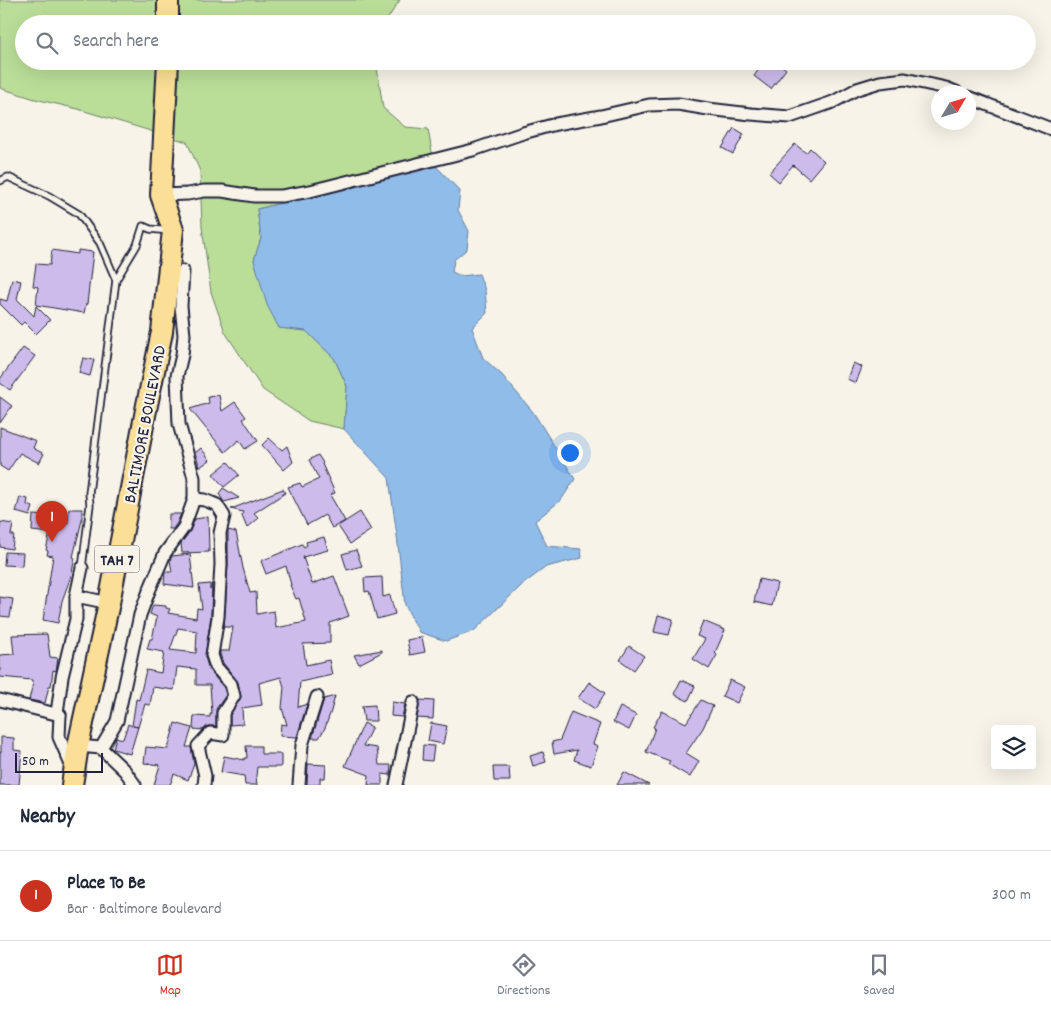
<!DOCTYPE html>
<html lang="en">
<head>
<meta charset="utf-8">
<style>
  body { margin:0; font-family:Dekko,sans-serif; background:#f6f6f7; color:#1f2937 }
  .controls { position:absolute; right:15px; bottom:15px; display:grid; overflow:hidden; border-radius:5px; box-shadow:0 5px 20px #0002 }
  .controls button { width:45px; height:45px; display:grid; place-items:center; padding:0; border:0; border-bottom:1px solid #e0e1e3; background:#fff; color:#1f2937; font:25px sans-serif }
  .compass { position:absolute; left:931px; top:85px; width:45px; height:45px; border-radius:50%; background:#fff; box-shadow:0 5px 20px #0002; rotate:52deg }
  .scale { position:absolute; left:15px; bottom:12px; width:88px; box-sizing:border-box; padding-left:5px; border:2px solid #22223b; border-top:0; font-size:14px; line-height:18px; white-space:nowrap; color:#22223b; -webkit-text-stroke:4px #f7f3e8; paint-order:stroke }
  .you { position:absolute; left:569px; top:452px; width:18px; height:18px; margin:-12px; border:4px solid #fff; border-radius:50%; background:#1a73e8; box-shadow:0 0 0 8px #1a73e833 }
  .badge { display:grid; place-items:center; width:32px; height:32px; border-radius:50%; background:#c8321e; color:#fff; font-size:16px; font-weight:700 }
  .pin { position:absolute; translate:-50% -41px; filter:drop-shadow(0 1px 2px #0008) }
  .pin::after { content:''; position:absolute; top:26px; width:18px; height:15px; background:inherit; clip-path:polygon(0 0,100% 0,50% 100%) }
  .list { margin:0; padding:0; list-style:none }
  h2 { display:flex; justify-content:space-between; align-items:center; height:65px; margin:0; padding:0 20px; font-size:21px }
  h2 small { font-size:16px; font-weight:400; color:#747a83 }
  .list li { display:grid; grid-template-columns:32px 1fr auto; gap:15px; align-items:center; box-sizing:border-box; height:90px; padding:0 20px; border-top:1px solid #e0e1e3 }
  .list b { display:block; font-size:19px; white-space:nowrap }
  .list p { margin:0; font-size:16px; white-space:nowrap; color:#747a83 }
  .list em { font-size:16px; font-style:normal; color:#747a83 }
  .icon { flex:none; width:28px; height:28px; fill:none; stroke:currentColor; stroke-width:2; stroke-linecap:round; stroke-linejoin:round }
  .map { position:relative; flex:none; width:1051px; height:785px; overflow:hidden }
  .search { position:absolute; background:#fff; box-shadow:0 5px 20px #0002; left:15px; right:15px; top:15px; height:55px; display:flex; align-items:center; gap:12px; box-sizing:border-box; padding:0 18px; border-radius:28px; color:#747a83; font-size:19px }
  .sheet { height:155px; background:#fff }
  nav { display:flex; justify-content:space-around; align-items:center; box-sizing:border-box; height:70px; border-top:1px solid #e0e1e3; background:#fff; font-size:14px; color:#747a83 }
  nav a { display:grid; justify-items:center; gap:2px }
  nav .on { color:#c8321e }
  .map>svg:first-child { display:block }
  .green { fill:#bade98; stroke:#6e806a }
  .water { fill:#90bce9; stroke:#647ea3 }
  .building { fill:#cdbbec; stroke:#22223b; fill-rule:evenodd }
  .lines { fill:none; stroke-linecap:round; stroke-linejoin:round }
  .service-casing { stroke:#22223b; stroke-width:9 }
  .minor-casing { stroke:#22223b; stroke-width:15 }
  .trunk-casing { stroke:#22223b; stroke-width:24 }
  .service { stroke:#f7f3e8; stroke-width:5.5 }
  .minor { stroke:#f7f3e8; stroke-width:11 }
  .trunk { stroke:#fbdf96; stroke-width:20 }
  .labels { text-anchor:middle; stroke-width:4.5; stroke-linejoin:round; paint-order:stroke }
  .shield { fill:#f7f3e8; stroke:#62616f; stroke-width:1 }
  .shield-label { font-size:16px; font-weight:bold; fill:#22223b }
  .street-label { font-size:18px; fill:#22223b; stroke:#f7f3e8 }
</style>
</head>
<body>
<div class="map">
<svg width="1051" height="785" viewBox="0 0 1051 785">
  <rect width="100%" height="100%" fill="#f7f3e8"/>
  <filter id="ink" filterUnits="userSpaceOnUse"><feTurbulence type="fractalNoise" baseFrequency=".02" numOctaves="2"/><feDisplacementMap in="SourceGraphic" scale="10" xChannelSelector="R" yChannelSelector="G"/><feConvolveMatrix kernelMatrix="1 2 1 2 8 2 1 2 1" color-interpolation-filters="sRGB"/></filter>
  <g filter="url(#ink)">
    <!-- green -->
    <path class="green" d="M0,0H400L384,24H24V61H376L383,108L405,127L428,129L434,164L335,190L257,209L261,238L254,260L279,328L306,331L334,358L347,386L344,429L309,421L263,390L225,332L211,292L202,227L200,171L187,142L78,109L35,99L0,88Z"/>
    <!-- water -->
    <path class="water" d="M434,164L460,191L458,210L469,231L467,249L454,260L452,272L461,276L479,274L485,290L487,313L472,328L483,358L502,375L533,412L575,479L561,500L535,521L547,546L581,549L582,558L546,567L522,585L474,631L446,641L419,632L405,605L397,536L389,478L344,429L347,386L334,358L306,331L279,328L267,305L254,260L261,238L257,209L335,190Z"/>
    <!-- building -->
    <g class="building">
      <path d="M765,61H776L786,69L771,89L754,76Z"/>
      <path d="M734,128L744,134L733,154L722,148Z"/>
      <path d="M795,144L806,153L810,148L824,161L809,179L793,165L779,182L769,173Z"/>
      <path d="M52,250L78,254V250L93,252L87,304H86L84,313L36,305L38,287L33,286L36,264L50,265Z"/>
      <path d="M12,279L21,281L17,299L34,316L36,306L50,320L36,334L24,322L21,325L0,304V299L7,301Z"/>
      <path d="M23,348L35,356L10,390L0,383V379Z"/>
      <path d="M83,358L94,360L90,376L79,373Z"/>
      <path d="M853,363L862,367L856,383L847,379Z"/>
      <path d="M219,395L222,411L235,402L246,417L243,419L258,441L245,449L239,440L225,452L190,409L209,403L208,397Z"/>
      <path d="M0,397L12,406L0,423Z"/>
      <path d="M0,427L36,441L33,448L44,454L39,463L20,453L8,471L0,466Z"/>
      <path d="M269,438L282,450L287,446L293,462L284,470L262,445Z"/>
      <path d="M201,448L210,460L200,467L195,453Z"/>
      <path d="M318,455L323,463L322,464L335,493L330,495L345,521L332,528L325,515L307,525L288,487L300,483L302,487L319,479L309,460Z"/>
      <path d="M228,462L239,475L224,487L213,474Z"/>
      <path d="M223,488L239,498L224,502L219,494Z"/>
      <path d="M283,489L285,493L254,513L259,518L247,528L242,516L243,512L231,509Z"/>
      <path d="M20,497L28,499L27,505L33,507L30,516L16,512Z"/>
      <path d="M69,509H82V520L73,557L75,558L71,576L62,601L58,623L43,620L53,556L47,555L48,551L46,550L50,533L32,531L33,515L49,516V520L68,523Z"/>
      <path d="M360,512L371,530L350,544L338,526Z"/>
      <path d="M169,514H181L177,523L173,529H169Z"/>
      <path d="M208,517L209,552L182,553L181,543L190,531L195,519Z"/>
      <path d="M0,522L13,524L11,535H14L12,549L0,547Z"/>
      <path d="M228,530L236,532L243,568L250,593L256,592L257,614L274,611L276,628L306,622L299,598L296,599L290,585H291L286,566L266,574L261,561L302,544L304,547L307,545L306,542L324,537L328,550L303,557L312,584L334,576L349,616L330,623V643L303,644L306,665L329,660L332,675L300,682L298,707L307,704L297,737L280,736L281,724L287,725L282,708L284,687L281,677L259,683L262,705L242,708L243,724L230,725V715L241,697L238,682L223,663L220,654V651H229L233,627H224L228,564Z"/>
      <path d="M356,550L362,566L347,570L342,554Z"/>
      <path d="M5,552L23,553L22,566L4,565Z"/>
      <path d="M190,554L194,588L164,584L165,572H172L170,560L172,556Z"/>
      <path d="M382,577L383,597L390,595L395,614L377,619L369,591L365,592L364,578Z"/>
      <path d="M759,579L777,583L772,606L754,602Z"/>
      <path d="M212,583L211,616L205,657L209,670L224,688L226,695L216,709V726H208L203,730L193,729L194,716L210,717V714H212L210,685H196V669L177,667L174,690L153,687L150,705L145,704L138,727L133,726L138,727L130,754L113,749L116,737L123,739L128,724L132,726L136,699L139,700L146,670L161,673L164,652L147,649L150,639H152L157,617L150,614L153,605L166,606V608L170,609L168,613L196,618L197,608L202,609L199,585L210,584V590ZM178,628L197,631L196,653L170,650Z"/>
      <path d="M0,597L13,599L10,617L0,616Z"/>
      <path d="M658,615L673,619L669,635L654,632Z"/>
      <path d="M703,621L725,630L715,653L717,655L709,669L693,659L705,639L697,636Z"/>
      <path d="M47,634L50,657L58,658L56,671L53,670L51,686H49L45,703L29,700L33,683H32V680L0,677V655L14,654L12,635Z"/>
      <path d="M422,637L425,652L410,655L407,640Z"/>
      <path d="M629,646L644,656L634,670L620,660Z"/>
      <path d="M382,650V652L359,664L354,655Z"/>
      <path d="M681,680L695,686L688,701L674,694Z"/>
      <path d="M730,680L745,687L737,703L722,696Z"/>
      <path d="M589,682L605,693L595,709L578,698Z"/>
      <path d="M335,696L331,711L325,728L319,738H312L324,699Z"/>
      <path d="M420,700L434,701L433,719L417,718Z"/>
      <path d="M701,700L713,706L703,728L686,753L699,761L690,777L668,764L670,761L646,752L655,728L653,727L662,711L686,723Z"/>
      <path d="M392,702L405,704L402,717L391,716Z"/>
      <path d="M375,705L376,721H364L362,706Z"/>
      <path d="M620,707L636,715L629,730L613,722Z"/>
      <path d="M571,712L600,724L593,744L598,746L591,766L574,760L577,750L554,754L552,742L560,740Z"/>
      <path d="M175,723L192,728L186,747H191L194,764L188,780L174,774L170,785H154L160,765L144,763L146,747L168,749Z"/>
      <path d="M364,723L372,727L363,746L377,748L379,765H391L390,775L382,774V785H368L369,775L345,766Z"/>
      <path d="M431,723L447,726L443,744L428,741Z"/>
      <path d="M1,737L14,738V750L22,751L19,785H0V752H1Z"/>
      <path d="M423,745L434,746L432,761L422,760Z"/>
      <path d="M246,746H261V754H281V767H257L256,776L257,785H245L244,776L221,772L224,756L244,760V758H247Z"/>
      <path d="M543,752L546,762L533,766L530,756Z"/>
      <path d="M308,764L326,765L325,778H320V785H307Z"/>
      <path d="M493,767H509L510,781H494Z"/>
      <path d="M624,772L649,785H617Z"/>
    </g>
    <g class="lines">
      <!-- service casing -->
      <g class="service-casing">
        <g id="service">
          <path d="M0,181L8,177L49,196L79,214L100,243L116,280"/>
          <path d="M82,568L90,505L89,493L116,280L137,245L143,226L150,229L170,231"/>
        </g>
      </g>
      <!-- minor casing -->
      <g class="minor-casing">
        <g id="minor">
          <path d="M968,97L1051,129"/>
          <path d="M161,195L188,194L204,191H222L254,196H282L310,191L473,150L523,133L556,124L601,116L649,105L678,104L708,109L751,114L790,117L833,102L857,89L880,82L905,79L946,88L956,92"/>
          <path d="M194,499L205,500L217,505L224,516L220,533L221,564L218,617L212,655L216,667L231,684L234,696L223,713V735L210,733L198,746L205,776L204,785"/>
          <path d="M76,596L82,568"/>
          <path d="M0,700L60,715"/>
          <path d="M78,746L101,748L125,771L135,785"/>
          <path d="M101,748L117,721L140,615L149,591L165,553L184,527L194,499V478L179,424L177,376L182,355L184,335L181,306L183,271"/>
          <path d="M72,767L59,737L60,715L57,713L62,677L76,619V596L109,603"/>
          <path d="M299,785L302,745L317,697"/>
          <path d="M396,785L413,702"/>
        </g>
      </g>
      <!-- trunk casing -->
      <g class="trunk-casing">
        <g id="trunk">
          <path d="M168,0V24"/>
          <path d="M72,785L78,746L109,603L147,405L162,332L173,230L161,195L168,61"/>
        </g>
      </g>
      <!-- service -->
      <use href="#service" class="service"/>
      <!-- minor -->
      <use href="#minor" class="minor"/>
      <!-- trunk -->
      <use href="#trunk" class="trunk"/>
    </g>
  </g>
  <g class="labels">
    <!-- shield labels -->
    <rect class="shield" x="94.5" y="545.5" width="45" height="27" rx="4"/>
    <g class="shield-label">
      <text x="117" y="565">TAH 7</text>
    </g>
    <!-- street labels -->
    <g class="street-label">
      <text transform="translate(144 424) rotate(-79)" y="6">BALTIMORE BOULEVARD</text>
    </g>
  </g>
</svg>
<div class="controls">
<button><svg class="icon" aria-label="layers" viewBox="0 0 24 24"><path d="M12 4l9 5-9 5-9-5zM3 14l9 5 9-5"/></svg></button>
</div>
<svg class="compass" viewBox="-18 -18 36 36"><path d="M0-13l5 13h-10z" fill="#e53935"/><path d="M0 13l5-13h-10z" fill="#747a83"/></svg>
<div class="scale">50 m</div>
<div class="you"></div>
<div class="pin badge" style="left:52px;top:542px">1</div>
<div class="search"><svg class="icon" aria-label="search" viewBox="0 0 24 24"><circle cx="10" cy="10" r="6"/><path d="M15 15l6 6"/></svg>Search here</div>
</div>
<section class="sheet">
<h2>Nearby<small></small></h2>
<ul class="list">
<li><span class="badge">1</span><div><b>Place To Be</b><p>Bar · Baltimore Boulevard</p></div><em>300 m</em></li>
</ul>
</section>
<nav>
<a class="on"><svg class="icon" aria-label="map" viewBox="0 0 24 24"><path d="M3 6l6-2 6 2 6-2v14l-6 2-6-2-6 2zM9 4v14M15 6v14"/></svg>Map</a>
<a><svg class="icon" aria-label="directions" viewBox="0 0 24 24"><path d="M12 3l9 9-9 9-9-9zM9 14v-3h6M13 9l2 2-2 2"/></svg>Directions</a>
<a><svg class="icon" aria-label="saved" viewBox="0 0 24 24"><path d="M7 4h10v16l-5-4-5 4z"/></svg>Saved</a>
</nav>
</body>
</html>
